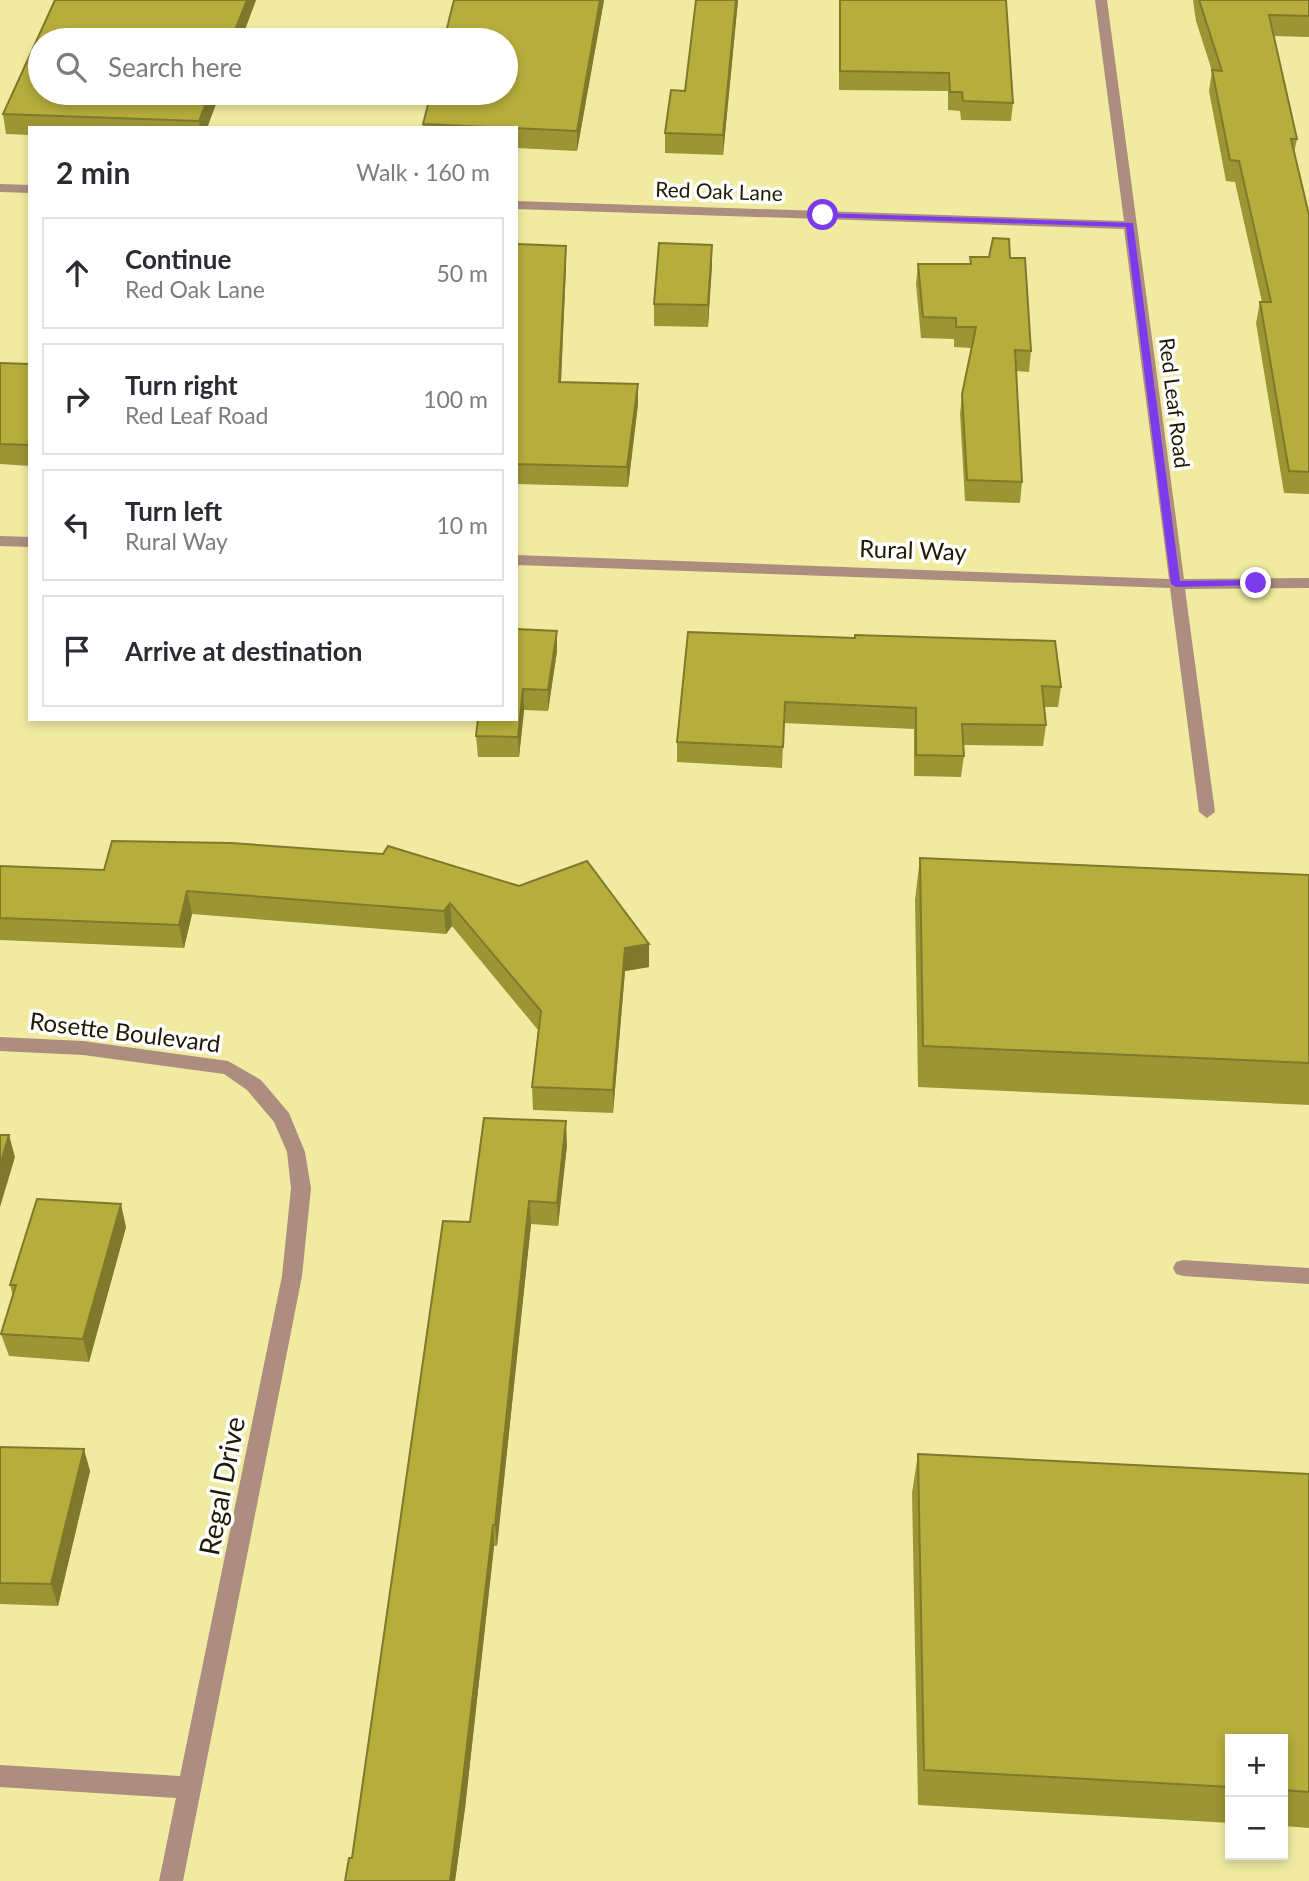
<!DOCTYPE html>
<html lang="en">
<head>
<meta charset="utf-8">
<style>
  body { margin:0; font-family:Lato,sans-serif; background:#f2f2f3; color:#2b2b33 }
  .controls { position:absolute; right:21px; bottom:21px; display:grid; overflow:hidden; border-radius:0px; box-shadow:0 4px 10px #0003 }
  .controls button { width:63px; height:63px; display:grid; place-items:center; padding:0; border:0; border-bottom:2px solid #e1e1e2; background:#fff; color:#2b2b33; font:35px sans-serif }
  .stop { position:absolute; width:21px; height:21px; margin:-16px; border:5px solid #7c3aed; border-radius:50%; background:#fff }
  .stop.end { background:#7c3aed; border-color:#fff; box-shadow:0 2px 7px #0008 }
  .list { margin:0; padding:0; list-style:none }
  h2 { display:flex; justify-content:space-between; align-items:center; height:91px; margin:0; padding:0 28px; font-size:30px }
  h2 small { font-size:23px; font-weight:400; color:#7c7c81 }
  .list li { display:grid; grid-template-columns:46px 1fr auto; gap:21px; align-items:center; box-sizing:border-box; height:112px; margin:0 14px 14px; padding:0 14px; border:2px solid #e1e1e2; border-radius:0px }
  .list b { display:block; font-size:26px; white-space:nowrap }
  .list p { margin:0; font-size:23px; white-space:nowrap; color:#7c7c81 }
  .list em { font-size:23px; font-style:normal; color:#7c7c81 }
  .icon { flex:none; width:38px; height:38px; fill:none; stroke:currentColor; stroke-width:2; stroke-linecap:round; stroke-linejoin:round }
  .map { position:relative; flex:none; width:1309px; height:1881px; overflow:hidden }
  .search { position:absolute; background:#fff; box-shadow:0 4px 10px #0003; left:28px; top:28px; width:490px; height:77px; display:flex; align-items:center; gap:18px; box-sizing:border-box; padding:0 24px; border-radius:38px; color:#7c7c81; font-size:26px }
  .panel { position:absolute; background:#fff; box-shadow:0 4px 10px #0003; left:28px; top:126px; width:490px; height:595px; border-radius:0px }
  .map>svg:first-child { display:block }
  .lines { fill:none; stroke-linecap:round; stroke-linejoin:round }
  .lane { fill:#ac8d7f; fill-rule:evenodd }
  .street { fill:#ac8d7f; fill-rule:evenodd }
  .wall { fill:#9d9534 }
  .shaded-wall { fill:#7f792b }
  .building { fill:#b6ad3d; stroke:#7f792b; stroke-width:2 }
  .route { fill:#7c3aed }
  .labels { text-anchor:middle; stroke-width:7; stroke-linejoin:round; paint-order:stroke }
  .far-street-label { font-size:21px; fill:#1d1a00; stroke:#fff }
  .street-label { font-size:24px; fill:#1d1a00; stroke:#fff }
  .near-street-label { font-size:28px; fill:#1d1a00; stroke:#fff }
</style>
</head>
<body>
<div class="map">
<svg width="1309" height="1881" viewBox="0 0 1309 1881">
  <rect width="100%" height="100%" fill="#f1eba1"/>
  <g class="lines">
    <!-- lane -->
    <path class="lane" d="M1183,1260L1309,1268V1284L1183,1276L1176,1274L1173,1268L1176,1262Z"/>
    <!-- street -->
    <g class="street">
      <path d="M1095,0H1107L1184,579L1309,578V588L1185,589L1215,812L1207,818L1199,812L1170,588L516,565V555L1169,579L1124,229L516,209V201L1124,221Z"/>
      <path d="M0,184L30,185V193L0,192Z"/>
      <path d="M0,536L30,537V547L0,546Z"/>
      <path d="M0,1037L83,1041L228,1061L261,1080L289,1113L305,1152L311,1188L302,1276L183,1881H159L176,1798L0,1787V1765L180,1776L282,1276L291,1188L287,1152L274,1122L247,1090L224,1074L83,1055L0,1051Z"/>
    </g>
  </g>
  <!-- wall -->
  <g class="wall">
    <path d="M55,0H256L241,40L40,93H220L207,128H30V135L6,134L3,114Z"/>
    <path d="M604,0L577,151L516,148V128H423V124Z"/>
    <path d="M738,0L723,155L665,153V133L685,91Z"/>
    <path d="M839,0H1006L1013,103L1011,121L961,120L960,111L948,110V91L839,90Z"/>
    <path d="M1193,0H1309V37L1273,36L1297,139L1294,153L1309,215V494L1284,493L1256,323L1260,302H1262L1235,182L1226,181L1209,91L1212,71L1196,21Z"/>
    <path d="M516,244L566,246V266L561,382L638,404L628,487L516,484Z"/>
    <path d="M712,245L708,327L654,326V304Z"/>
    <path d="M970,257L1010,258L1031,351L1029,372L1016,371L1022,482L1020,503L965,501L960,414L962,394L972,348L954,347V339L921,338L916,284L918,264H970Z"/>
    <path d="M0,363L30,364V466L0,464Z"/>
    <path d="M516,629L557,651L548,711L524,710L519,757H478L476,736Z"/>
    <path d="M688,632L1061,687L1058,707H1044L1046,725L1043,746L963,745L964,756L961,777L914,776V729L784,723L782,768L677,762V742Z"/>
    <path d="M383,854L649,967L625,971L613,1113L533,1110L532,1087L538,1030L452,926L446,934L192,914L184,948L0,940V866L104,870Z"/>
    <path d="M920,858L1309,875V1105L918,1087L915,900Z"/>
    <path d="M567,1145L558,1226L531,1224L497,1546H494L465,1808L455,1881H345L352,1858L470,1222Z"/>
    <path d="M126,1227L89,1362L9,1356L1,1334L13,1296L10,1285Z"/>
    <path d="M0,1447L90,1471L58,1606L0,1604Z"/>
    <path d="M918,1454L1309,1474V1828L1283,1826V1739H1230V1823L918,1805L912,1493Z"/>
  </g>
  <!-- shaded-wall -->
  <g class="shaded-wall">
    <path d="M247,0H256L241,40H231Z"/>
    <path d="M600,0H604L577,151V131Z"/>
    <path d="M736,0H738L723,155V135Z"/>
    <path d="M210,93H220L207,128H200L199,121Z"/>
    <path d="M712,245V267L708,327V305Z"/>
    <path d="M566,246V266L560,402L559,382Z"/>
    <path d="M638,384V404L628,487L627,467Z"/>
    <path d="M557,631V651L548,711V690Z"/>
    <path d="M523,689L524,710L519,757L518,737Z"/>
    <path d="M187,891L192,914L184,948L179,925Z"/>
    <path d="M450,903L452,926L446,934L444,911Z"/>
    <path d="M649,944V967L625,971L613,1113V1090L625,948Z"/>
    <path d="M566,1121L567,1145L558,1226L557,1203Z"/>
    <path d="M9,1135L15,1157L0,1207V1165Z"/>
    <path d="M529,1201L531,1224L497,1546L495,1525Z"/>
    <path d="M121,1204L126,1227L89,1362L83,1339Z"/>
    <path d="M84,1449L90,1471L58,1606L51,1584Z"/>
    <path d="M493,1525L494,1546L465,1808L455,1881H450Z"/>
  </g>
  <!-- building -->
  <g class="building">
    <path d="M55,0H247L231,40H40V93H210L199,121L3,114Z"/>
    <path d="M454,0H600L577,131L423,124L431,93H506V40H444Z"/>
    <path d="M696,0H736L723,135L665,133L671,90L685,91Z"/>
    <path d="M840,0H1006L1013,103L963,101L962,92H950L949,73L840,71Z"/>
    <path d="M1199,0H1309V16L1269,15L1297,139H1291L1309,215V472L1289,471L1260,302H1271L1239,161L1230,160L1212,70L1222,71Z"/>
    <path d="M993,238L1009,239L1010,258H1025L1031,351L1015,350L1022,482L967,480L962,394L976,327H956V318L923,317L918,264H971L970,257H989Z"/>
    <path d="M659,243L712,245L708,305L654,304Z"/>
    <path d="M516,244L566,246L559,382L638,384L627,467L516,464Z"/>
    <path d="M0,363L30,364V445L0,444Z"/>
    <path d="M516,629L557,631L548,690L523,689L518,737L476,736L478,719H516Z"/>
    <path d="M688,632L855,638V635L1055,641L1061,687L1042,686L1046,725L962,724L964,756L916,755V708L785,702L783,747L677,742Z"/>
    <path d="M112,841L231,843L383,854L388,846L519,886L587,861L649,944L625,948L613,1090L532,1087L541,1011L450,903L444,911L187,891L179,925L0,918V866L104,870Z"/>
    <path d="M920,858L1309,875V1063L923,1046Z"/>
    <path d="M484,1118L566,1121L557,1203L529,1201L495,1525H493L462,1787L450,1881H345L349,1858H352L443,1221L470,1222Z"/>
    <path d="M0,1135H9L0,1165Z"/>
    <path d="M37,1199L121,1204L83,1339L1,1334L16,1285H10Z"/>
    <path d="M0,1447L84,1449L51,1584L0,1583Z"/>
    <path d="M918,1454L1309,1474V1792L1283,1790V1739H1230V1787L924,1770Z"/>
  </g>
  <!-- route -->
  <path class="route" d="M820,213L1133,223L1180,581L1256,580L1259,581V585L1176,587L1171,584L1126,227L823,217Z"/>
  <g class="labels">
    <!-- far-street labels -->
    <g class="far-street-label">
      <text transform="translate(719 192) rotate(2)" y="7">Red Oak Lane</text>
      <text transform="translate(1174 403) rotate(83)" y="7">Red Leaf Road</text>
    </g>
    <!-- street labels -->
    <g class="street-label">
      <text transform="translate(913 551) rotate(2)" y="8">Rural Way</text>
      <text transform="translate(125 1033) rotate(7)" y="8">Rosette Boulevard</text>
    </g>
    <!-- near-street labels -->
    <g class="near-street-label">
      <text transform="translate(222 1486) rotate(-79)" y="10">Regal Drive</text>
    </g>
  </g>
</svg>
<div class="controls">
<button>+</button>
<button>−</button>
</div>
<div class="stop" style="left:823px;top:215px"></div>
<div class="stop end" style="left:1256px;top:583px"></div>
<div class="search"><svg class="icon" aria-label="search" viewBox="0 0 24 24"><circle cx="10" cy="10" r="6"/><path d="M15 15l6 6"/></svg>Search here</div>
<section class="panel">
<h2>2 min<small>Walk · 160 m</small></h2>
<ul class="list">
<li><svg class="icon" aria-label="ahead" viewBox="0 0 24 24"><path d="M12 20V5M6 11l6-6 6 6"/></svg><div><b>Continue</b><p>Red Oak Lane</p></div><em>50 m</em></li>
<li><svg class="icon" aria-label="right" viewBox="0 0 24 24"><path d="M7 20v-9h11M14 6l5 5-5 5"/></svg><div><b>Turn right</b><p>Red Leaf Road</p></div><em>100 m</em></li>
<li><svg class="icon" aria-label="left" viewBox="0 0 24 24"><path d="M17 20v-9H6M10 6l-5 5 5 5"/></svg><div><b>Turn left</b><p>Rural Way</p></div><em>10 m</em></li>
<li><svg class="icon" aria-label="arrive" viewBox="0 0 24 24"><path d="M6 21V4h12l-3 4 3 4H6"/></svg><div><b>Arrive at destination</b></div></li>
</ul>
</section>
</div>
</body>
</html>
